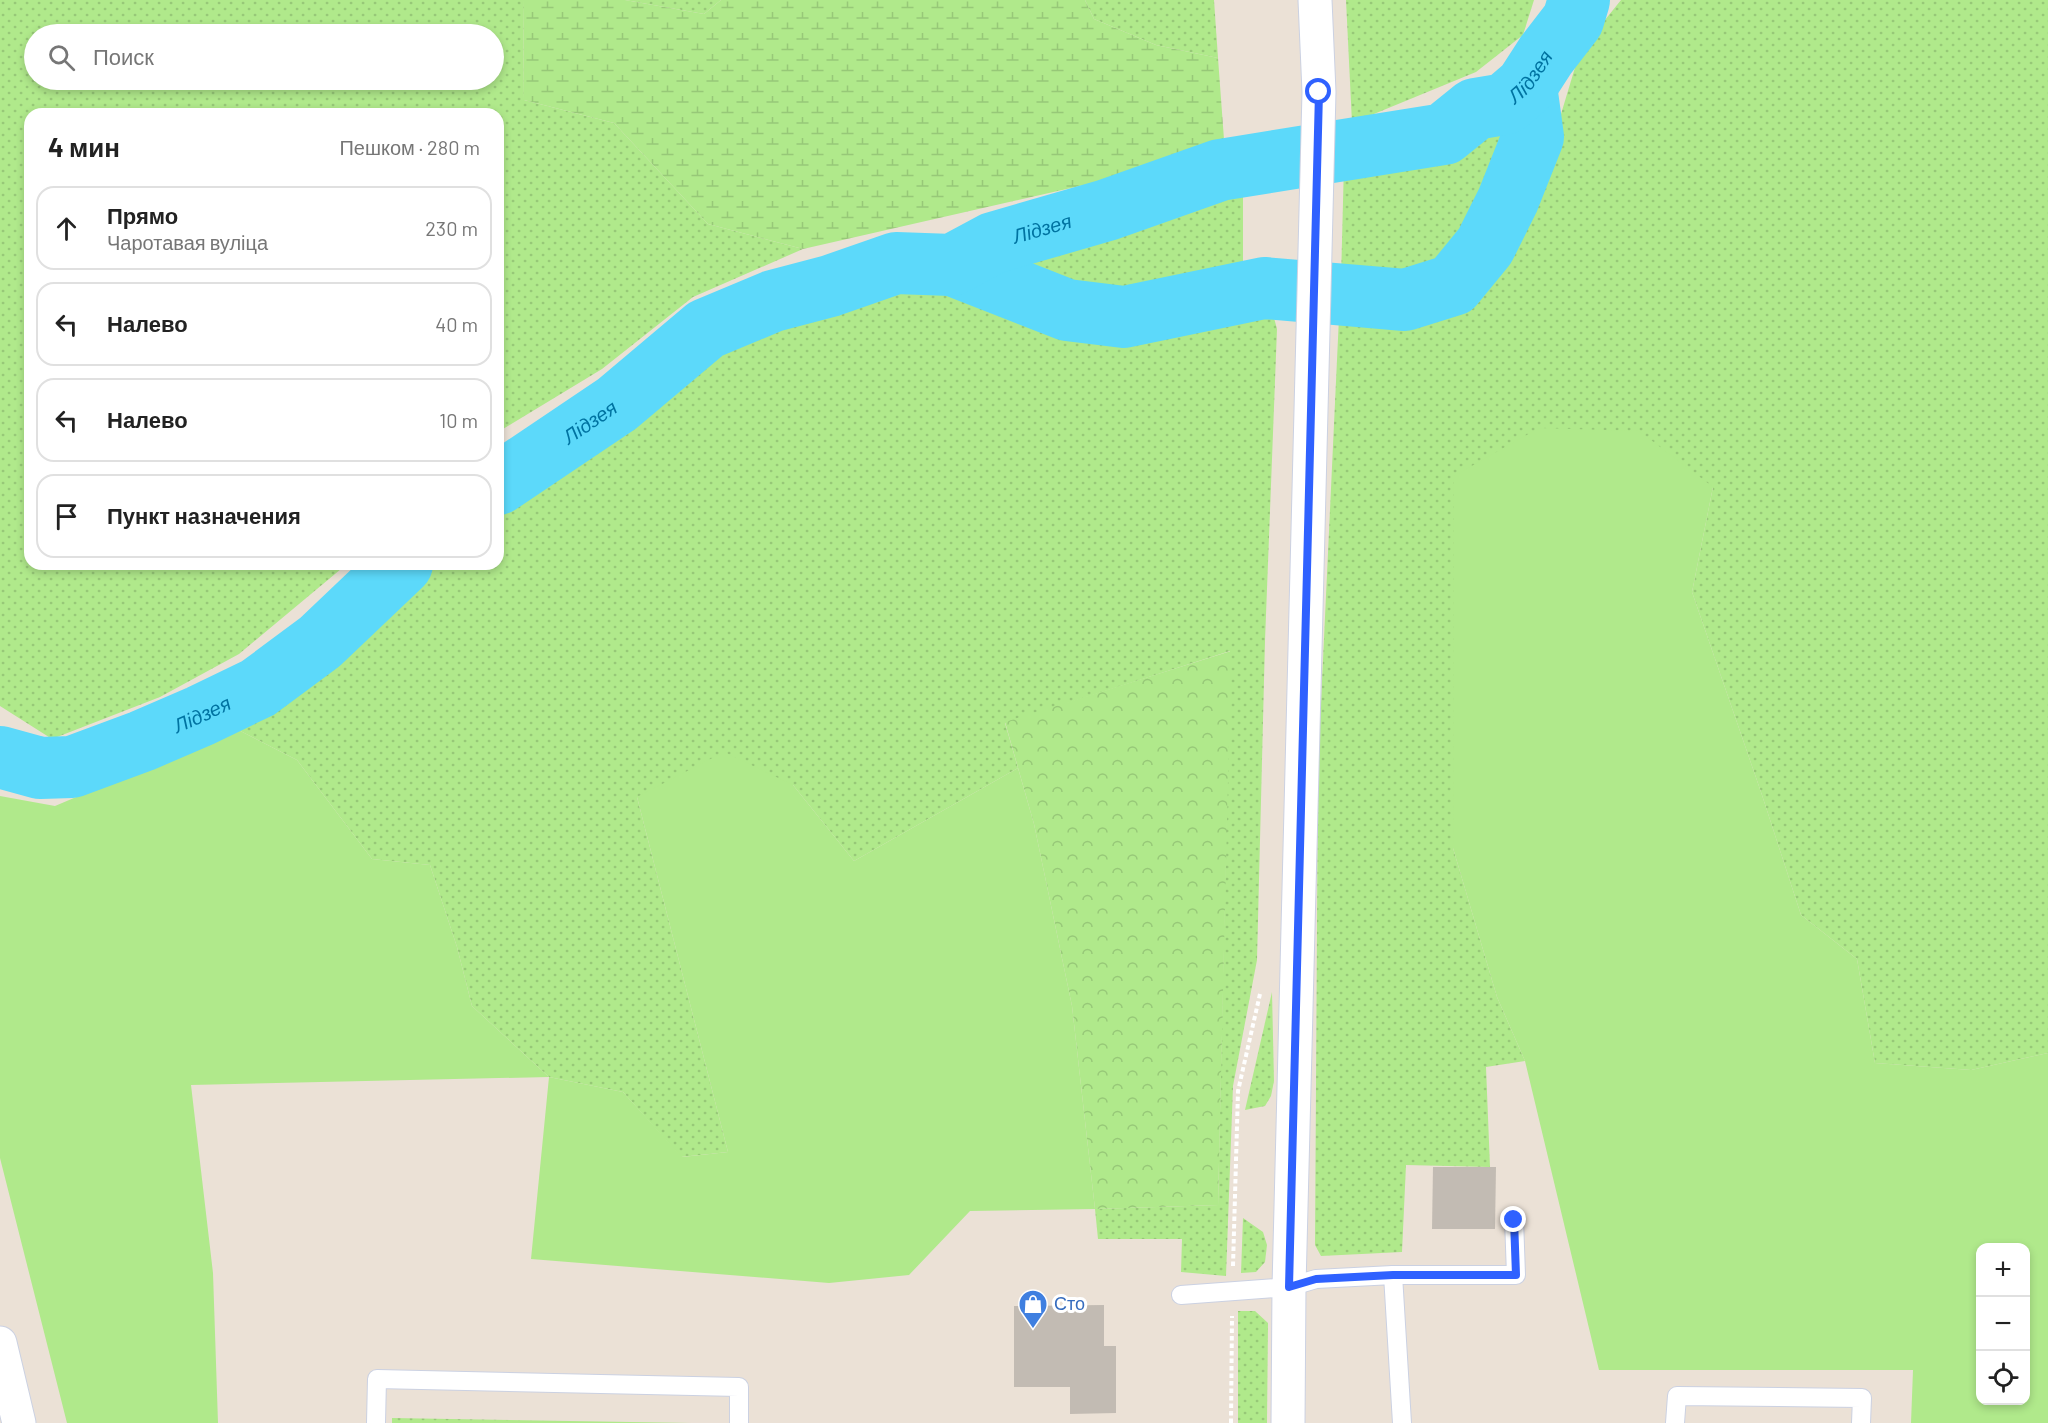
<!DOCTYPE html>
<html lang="ru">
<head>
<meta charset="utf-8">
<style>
  body { margin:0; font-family:Barlow,sans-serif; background:#f2f2f2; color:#222 }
  .controls { position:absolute; right:18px; bottom:18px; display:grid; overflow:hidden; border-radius:12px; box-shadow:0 3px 9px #0003 }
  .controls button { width:54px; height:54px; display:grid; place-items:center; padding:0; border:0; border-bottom:2px solid #e0e0e0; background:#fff; color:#222; font:30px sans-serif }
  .stop { position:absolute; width:18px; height:18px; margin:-14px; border:4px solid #2f61ff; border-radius:50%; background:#fff }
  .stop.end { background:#2f61ff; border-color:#fff; box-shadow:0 2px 6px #0008 }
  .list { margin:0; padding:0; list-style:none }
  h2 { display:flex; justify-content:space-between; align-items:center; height:78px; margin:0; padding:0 24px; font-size:26px }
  h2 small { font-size:20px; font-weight:400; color:#767676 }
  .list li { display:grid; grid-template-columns:39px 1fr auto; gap:18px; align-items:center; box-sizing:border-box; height:84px; margin:0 12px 12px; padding:0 12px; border:2px solid #e0e0e0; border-radius:18px }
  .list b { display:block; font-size:22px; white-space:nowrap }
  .list p { margin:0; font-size:20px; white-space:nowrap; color:#767676 }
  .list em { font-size:20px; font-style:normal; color:#767676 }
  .icon { flex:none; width:33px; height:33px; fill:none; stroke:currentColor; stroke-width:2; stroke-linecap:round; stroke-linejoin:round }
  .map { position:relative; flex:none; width:2048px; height:1423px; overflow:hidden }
  .search { position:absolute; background:#fff; box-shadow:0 3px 9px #0003; left:24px; top:24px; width:480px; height:66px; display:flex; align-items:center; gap:15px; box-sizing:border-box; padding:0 21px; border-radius:33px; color:#767676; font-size:22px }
  .panel { position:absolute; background:#fff; box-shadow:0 3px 9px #0003; left:24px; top:108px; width:480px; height:462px; border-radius:18px }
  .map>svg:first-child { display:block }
  .grass { fill:url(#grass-dots); fill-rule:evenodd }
  .wetland { fill:url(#wetland-marsh) }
  .park { fill:url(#park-crowns) }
  .garden { fill:#b0e98b; fill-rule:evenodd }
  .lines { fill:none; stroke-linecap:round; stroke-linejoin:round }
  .river { stroke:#5cd9fa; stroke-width:62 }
  .building { fill:#c2bbb3 }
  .lane-casing { stroke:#cbd1e2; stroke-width:20 }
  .street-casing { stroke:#cbd1e2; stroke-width:35 }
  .secondary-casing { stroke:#cbd1e2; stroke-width:35 }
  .path { stroke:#fff; stroke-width:4; stroke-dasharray:4.5 3; stroke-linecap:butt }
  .lane { stroke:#fff; stroke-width:18 }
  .street { stroke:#fff; stroke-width:33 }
  .secondary { stroke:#fff; stroke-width:33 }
  .route { stroke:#2f61ff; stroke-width:8 }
  .labels { text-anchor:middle; stroke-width:6; stroke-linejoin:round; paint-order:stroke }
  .shop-label { font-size:18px; fill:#366cbe; stroke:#fff; text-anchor:start }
  .water-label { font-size:20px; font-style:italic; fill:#0073a1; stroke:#fff }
</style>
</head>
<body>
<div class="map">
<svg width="2048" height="1423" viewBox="0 0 2048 1423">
  <defs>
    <pattern id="grass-dots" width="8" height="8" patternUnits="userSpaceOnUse" patternTransform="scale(1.5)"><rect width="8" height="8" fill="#b0e98b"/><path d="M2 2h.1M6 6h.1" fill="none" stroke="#97c878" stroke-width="1.8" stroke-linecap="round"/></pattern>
    <pattern id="wetland-marsh" width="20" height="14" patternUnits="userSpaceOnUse" patternTransform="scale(1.5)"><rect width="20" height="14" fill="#b0e98b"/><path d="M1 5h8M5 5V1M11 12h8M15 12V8" fill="none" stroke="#97c878"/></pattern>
    <pattern id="park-crowns" width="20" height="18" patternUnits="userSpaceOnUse" patternTransform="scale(1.5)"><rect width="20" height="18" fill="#b0e98b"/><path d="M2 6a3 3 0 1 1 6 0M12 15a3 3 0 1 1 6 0" fill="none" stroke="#97c878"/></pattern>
  </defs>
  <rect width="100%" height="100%" fill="#ebe1d6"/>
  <!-- grass -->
  <g class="grass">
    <path d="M0,0H523L524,100L614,123L708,224L803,249L693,297L602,369L498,432V114H30V564H347L239,654L160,697L52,739L0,706ZM34,34H494V80H34Z"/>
    <path d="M625,0H721L704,14Z"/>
    <path d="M1085,0H1214L1218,58L1156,45L1094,19Z"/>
    <path d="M1346,0H1534L1523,35L1476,72L1352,123Z"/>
    <path d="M1621,0H2048V1053L1971,1070L1875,1063L1857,959L1801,915L1762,795L1692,592L1713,487L1453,848L1497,997L1525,1061L1486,1067L1490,1167L1406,1165L1402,1252L1321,1256L1315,1245L1318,767L1339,317L1385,326L1436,311L1479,292L1523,208L1558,124L1580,51Z"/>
    <path d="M1521,101L1523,137L1475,242L1446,279L1403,288L1341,280L1344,163L1448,140L1478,118L1506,110Z"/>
    <path d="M1243,181V275L1119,289L1031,278L999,252Z"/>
    <path d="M898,278H948L1114,338L1231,317L1270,303L1277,329L1265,641L1257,960L1233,1086L1226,1276L1181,1272L1182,1239H1098L1095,1209L1218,1205L1230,651L1005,723L1018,768L854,861L793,785L637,797L728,1152L681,1157L623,1092L549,1077L472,1006L457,947L430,865L372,859L297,760L219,720L282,682L420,564H498V498L549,451L617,419L716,342L797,308Z"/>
    <path d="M1272,992L1274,1081L1271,1096L1265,1106L1245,1110Z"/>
    <path d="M1243,1218L1263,1232L1267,1245L1265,1262L1256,1272L1241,1273Z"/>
    <path d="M1238,1311H1255L1268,1323L1267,1423H1238Z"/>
    <path d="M392,1418L692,1423H392Z"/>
  </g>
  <!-- wetland -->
  <path class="wetland" d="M523,0H625L704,14L721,0H1085L1094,19L1156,45L1218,58L1225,153L803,249L708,224L614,123L524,100Z"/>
  <!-- park -->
  <path class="park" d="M1231,651L1218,1205L1095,1209L1072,1006L1034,824L1005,722Z"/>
  <!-- garden -->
  <g class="garden">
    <path d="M1539,428L1639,431L1713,487L1692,592L1762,795L1801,915L1857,959L1875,1063L1971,1070L2048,1053V1423H1911L1913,1370H1599L1525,1061L1497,997L1453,848L1454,476ZM1980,1248H2026V1400H1980Z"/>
    <path d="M219,720L297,760L372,859L430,865L457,947L472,1006L549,1077L623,1092L682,1157L728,1152L637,797L724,752L793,785L854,861L1018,768L1034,824L1072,1006L1095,1209L970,1211L909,1275L829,1283L531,1259L549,1077L191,1085L213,1273L218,1423H67L0,1158V796L55,806L187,750Z"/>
  </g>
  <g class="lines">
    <!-- river -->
    <g class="river">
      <path d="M952,265L1067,310L1124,317L1264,288L1405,300L1453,285L1485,246L1508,200L1533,137L1526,86"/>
      <path id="s1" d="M498,484L617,404L706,329L773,301L830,286L896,263L952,265L993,243L1107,210L1220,170L1444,134L1475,109L1505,104L1526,86L1546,55L1573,20L1579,0"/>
      <path id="s2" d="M0,757L40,768L72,767L142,741L200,716L258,688L320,642L402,564"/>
    </g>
  </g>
  <!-- building -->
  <g class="building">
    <path d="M1433,1167H1496L1495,1229H1432Z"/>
    <path d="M1104,1305V1346H1116V1413L1070,1414V1387H1014V1306Z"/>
  </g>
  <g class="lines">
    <!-- lane casing -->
    <g class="lane-casing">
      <g id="lane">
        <path d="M1393,1275H1516L1514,1219"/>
        <path d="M1181,1295L1289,1287L1316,1279L1393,1275L1402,1423"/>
        <path d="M376,1423L377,1379L739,1387V1423"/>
        <path d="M1675,1423L1677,1396L1862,1398L1861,1423"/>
      </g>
    </g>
    <!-- street casing -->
    <g class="street-casing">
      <path id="street" d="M0,1343L19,1423"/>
    </g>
    <!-- secondary casing -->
    <g class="secondary-casing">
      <path id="secondary" d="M1288,1423L1289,1287L1319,92L1315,0"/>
    </g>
    <!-- path -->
    <g class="path">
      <path d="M1233,1266L1238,1091L1260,994"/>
      <path d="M1231,1423L1232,1316"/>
    </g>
    <!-- lane -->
    <use href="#lane" class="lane"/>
    <!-- street -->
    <use href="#street" class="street"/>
    <!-- secondary -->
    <use href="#secondary" class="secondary"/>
  </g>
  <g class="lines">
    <!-- route -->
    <path class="route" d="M1319,92L1289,1287L1316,1279L1393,1275H1516L1514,1220"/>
  </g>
  <!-- icons -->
  <defs>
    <g id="shop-pin" transform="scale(1.5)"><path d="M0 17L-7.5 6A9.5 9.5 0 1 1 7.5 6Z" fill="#3f7fe0" stroke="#fff"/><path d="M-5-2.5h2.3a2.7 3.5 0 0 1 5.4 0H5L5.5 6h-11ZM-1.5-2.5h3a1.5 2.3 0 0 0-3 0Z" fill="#fff"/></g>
  </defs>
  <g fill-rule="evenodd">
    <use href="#shop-pin" x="1033" y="1304"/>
  </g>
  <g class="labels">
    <!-- shop labels -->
    <g class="shop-label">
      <text x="1054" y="1310">Сто</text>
    </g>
    <!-- water labels -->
    <g class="water-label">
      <text dy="7" stroke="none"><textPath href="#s1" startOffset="1137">Лідзея</textPath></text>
      <text dy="7" stroke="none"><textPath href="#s1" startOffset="615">Лідзея</textPath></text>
      <text dy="7" stroke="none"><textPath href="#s1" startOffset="111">Лідзея</textPath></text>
      <text dy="7" stroke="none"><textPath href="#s2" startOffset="214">Лідзея</textPath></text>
    </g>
  </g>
</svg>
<div class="controls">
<button>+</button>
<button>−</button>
<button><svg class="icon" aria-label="locate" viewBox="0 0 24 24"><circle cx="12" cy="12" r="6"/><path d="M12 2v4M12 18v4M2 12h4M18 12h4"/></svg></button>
</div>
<div class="stop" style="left:1319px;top:92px"></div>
<div class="stop end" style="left:1514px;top:1220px"></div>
<div class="search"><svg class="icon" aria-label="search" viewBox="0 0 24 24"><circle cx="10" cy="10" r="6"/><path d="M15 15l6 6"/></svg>Поиск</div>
<section class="panel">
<h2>4 мин<small>Пешком · 280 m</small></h2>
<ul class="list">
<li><svg class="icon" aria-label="ahead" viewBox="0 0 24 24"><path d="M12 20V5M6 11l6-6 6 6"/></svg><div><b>Прямо</b><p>Чаротавая вуліца</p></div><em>230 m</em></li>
<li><svg class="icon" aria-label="left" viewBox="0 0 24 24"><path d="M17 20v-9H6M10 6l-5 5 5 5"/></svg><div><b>Налево</b></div><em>40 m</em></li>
<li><svg class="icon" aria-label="left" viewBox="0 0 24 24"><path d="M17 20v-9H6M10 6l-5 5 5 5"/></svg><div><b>Налево</b></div><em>10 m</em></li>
<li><svg class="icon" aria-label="arrive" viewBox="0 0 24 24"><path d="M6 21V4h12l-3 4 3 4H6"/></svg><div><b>Пункт назначения</b></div></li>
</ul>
</section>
</div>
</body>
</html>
